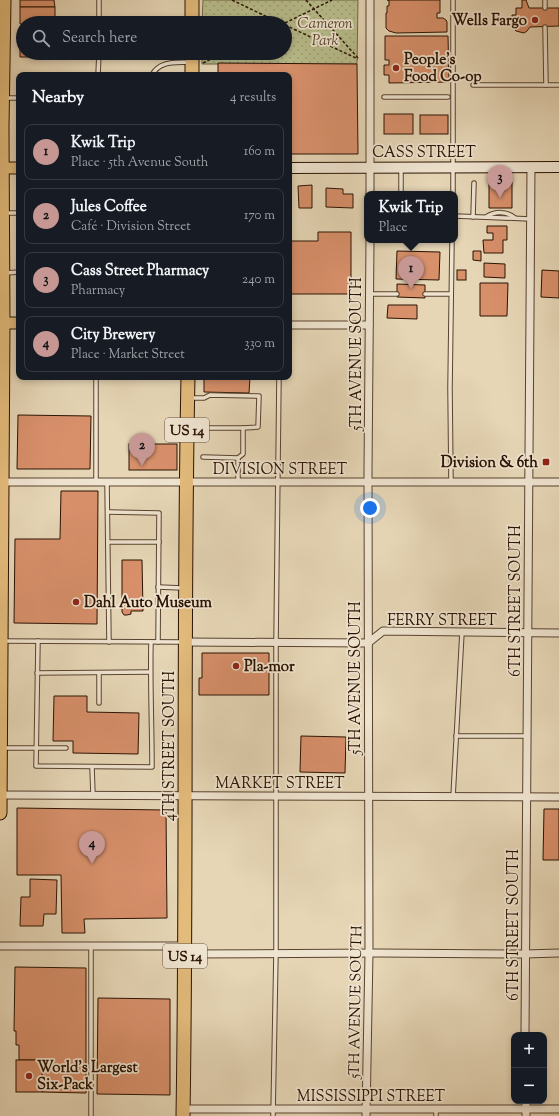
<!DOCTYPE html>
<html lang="en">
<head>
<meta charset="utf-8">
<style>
  body { margin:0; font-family:"Sorts Mill Goudy",serif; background:#242831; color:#f1f3f6 }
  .controls { position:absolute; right:12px; bottom:12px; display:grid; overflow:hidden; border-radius:8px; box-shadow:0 2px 6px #0003 }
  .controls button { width:36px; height:36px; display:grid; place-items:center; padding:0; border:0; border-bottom:1px solid #363941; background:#171b24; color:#f1f3f6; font:20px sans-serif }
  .you { position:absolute; left:370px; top:508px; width:14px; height:14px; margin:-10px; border:3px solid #fff; border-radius:50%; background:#1a73e8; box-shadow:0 0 0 6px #1a73e833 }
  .badge { display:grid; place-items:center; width:26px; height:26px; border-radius:50%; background:#c59692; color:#111; font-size:13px; font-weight:700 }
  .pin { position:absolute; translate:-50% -33px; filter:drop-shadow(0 1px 2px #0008) }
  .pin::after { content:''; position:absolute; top:21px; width:14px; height:12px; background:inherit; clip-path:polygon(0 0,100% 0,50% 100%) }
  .popup { position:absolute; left:364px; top:191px; width:94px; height:52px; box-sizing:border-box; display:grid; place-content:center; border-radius:8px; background:#171b24; filter:drop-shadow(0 1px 3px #0005); font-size:13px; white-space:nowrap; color:#9ea1a6 }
  .popup b { font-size:15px; color:#f1f3f6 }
  .popup::after { content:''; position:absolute; left:50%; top:100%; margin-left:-8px; border:8px solid transparent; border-top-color:#171b24 }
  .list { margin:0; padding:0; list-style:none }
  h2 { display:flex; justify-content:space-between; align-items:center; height:52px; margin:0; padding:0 16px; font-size:17px }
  h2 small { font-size:13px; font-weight:400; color:#9ea1a6 }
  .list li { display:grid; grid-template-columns:26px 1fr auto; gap:12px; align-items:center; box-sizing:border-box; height:56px; margin:0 8px 8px; padding:0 8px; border:1px solid #363941; border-radius:8px }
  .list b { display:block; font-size:15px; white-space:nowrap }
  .list p { margin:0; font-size:13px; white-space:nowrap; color:#9ea1a6 }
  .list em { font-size:13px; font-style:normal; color:#9ea1a6 }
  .icon { flex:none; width:22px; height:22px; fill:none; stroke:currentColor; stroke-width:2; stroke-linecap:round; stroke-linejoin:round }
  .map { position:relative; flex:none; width:559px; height:1116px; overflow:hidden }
  .search { position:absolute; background:#171b24; box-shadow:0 2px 6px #0003; left:16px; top:16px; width:276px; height:44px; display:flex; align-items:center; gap:10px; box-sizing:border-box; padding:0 14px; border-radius:22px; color:#9ea1a6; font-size:15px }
  .panel { position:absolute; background:#171b24; box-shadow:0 2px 6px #0003; left:16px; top:72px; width:276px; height:308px; border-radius:8px }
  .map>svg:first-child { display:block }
  .grass { fill:url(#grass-dots); stroke:#716847 }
  .building { fill:#d8906b; stroke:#2a1202 }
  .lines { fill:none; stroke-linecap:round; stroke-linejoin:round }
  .lane-casing { stroke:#59432f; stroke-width:5.5 }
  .street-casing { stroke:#59432f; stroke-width:9 }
  .secondary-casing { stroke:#2a1202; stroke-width:12 }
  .primary-casing { stroke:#2a1202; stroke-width:13 }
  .highway-casing { stroke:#2a1202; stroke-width:15 }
  .path { stroke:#2a1202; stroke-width:1.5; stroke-dasharray:3 2; stroke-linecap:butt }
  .lane { stroke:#efe4d0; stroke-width:3.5 }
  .street { stroke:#efe4d0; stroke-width:7 }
  .secondary { stroke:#efe4d0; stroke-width:10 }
  .primary { stroke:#e3bb7b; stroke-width:11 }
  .highway { stroke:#e3bb7b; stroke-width:13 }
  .poi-dot { fill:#8f2418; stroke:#efe4d0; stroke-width:1.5 }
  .labels { text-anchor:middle; stroke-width:3.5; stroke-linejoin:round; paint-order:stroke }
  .shield { fill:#efe4d0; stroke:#655140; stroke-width:1 }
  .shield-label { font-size:14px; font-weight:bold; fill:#2a1202 }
  .poi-label { font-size:15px; font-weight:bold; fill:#2a1202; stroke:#efe4d0; text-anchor:start }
  .park-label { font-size:15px; font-style:italic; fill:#55452b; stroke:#efe4d0 }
  .street-label { font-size:15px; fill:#2a1202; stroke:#efe4d0 }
</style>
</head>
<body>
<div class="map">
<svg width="559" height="1116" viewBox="0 0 559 1116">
  <defs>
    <pattern id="grass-dots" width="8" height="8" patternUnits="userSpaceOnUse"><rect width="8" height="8" fill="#b8bd8c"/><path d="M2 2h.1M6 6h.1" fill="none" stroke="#9ea177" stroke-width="1.8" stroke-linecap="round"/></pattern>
  </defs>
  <rect width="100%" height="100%" fill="#e6d6b6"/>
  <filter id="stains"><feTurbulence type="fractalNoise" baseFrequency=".005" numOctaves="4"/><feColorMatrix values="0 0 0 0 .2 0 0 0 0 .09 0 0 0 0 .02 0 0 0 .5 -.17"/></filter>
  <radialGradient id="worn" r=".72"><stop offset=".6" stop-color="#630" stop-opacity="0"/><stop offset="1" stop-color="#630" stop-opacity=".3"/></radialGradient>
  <!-- grass -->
  <path class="grass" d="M203,0H358L357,64H202V53H285V23H202Z"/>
  <!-- building -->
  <g class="building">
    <path d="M20,0H54L55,7H20Z"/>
    <path d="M387,0H440V13H437V18H443L446,20L447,22V32L396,33L389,31L386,28V13H387V6H389V0Z"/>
    <path d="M522,0H526L529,8H559V26L530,27L527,31L524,33L516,31L513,28L512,25V15H516V8H522Z"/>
    <path d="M20,7H55V23H23V24H20Z"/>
    <path d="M385,36H448L449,82L389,83V75H384V65H389V60H385Z"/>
    <path d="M20,41H23V53H75V57H20Z"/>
    <path d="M218,63L357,64L358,154H289V75H218Z"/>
    <rect x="384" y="114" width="29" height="20"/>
    <rect x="420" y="115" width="28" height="19"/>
    <path d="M500,182H512V208H489V183H495V189H500Z"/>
    <path d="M312,185V208H299L298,186Z"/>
    <path d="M326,188L343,189V194H353V208L326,207Z"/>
    <path d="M487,226H507V240H503V253H484L483,240H493V233H487Z"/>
    <path d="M318,232H351V294H289V241H318Z"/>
    <path d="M397,251L440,252L439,280L396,279Z"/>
    <path d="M473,251H481V261L473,260Z"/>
    <path d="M484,263L505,264V278L484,277Z"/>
    <rect x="457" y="270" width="9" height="10"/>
    <path d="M542,270L559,271V298L541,297Z"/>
    <path d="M480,283H508L507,316H480Z"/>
    <path d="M397,284L425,285V298L397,297Z"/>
    <path d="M388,305H417V319L387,318Z"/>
    <path d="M204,377H250L249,393L204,392Z"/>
    <path d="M18,415L91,416L90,469H17Z"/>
    <rect x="129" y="444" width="48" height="26"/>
    <path d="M61,491H98L97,624L14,623L15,539H60Z"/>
    <path d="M122,560H142L143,611H131V614L127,615H124L122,612Z"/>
    <path d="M202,653H269V695H199V678H202Z"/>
    <path d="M54,696H87V712L139,713L138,754L73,753V741H53Z"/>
    <path d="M301,736L346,737L345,773L300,772Z"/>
    <path d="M17,808L166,810L167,918L84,919L85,933H62L61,875H17Z"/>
    <path d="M544,809H559V860H543Z"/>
    <path d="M30,879L57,880L56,914H44L43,926H20L21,897H30Z"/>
    <path d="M15,967L86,968V1093L42,1092V1060H19V1045H16V1031H14Z"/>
    <path d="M98,998L170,999V1095L97,1094Z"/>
    <rect x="16" y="1060" width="26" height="32"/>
  </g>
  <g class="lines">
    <!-- lane casing -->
    <g class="lane-casing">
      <g id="lane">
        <path d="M545,0V8"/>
        <path d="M99,23V0"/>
        <path d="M545,27L546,85"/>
        <path d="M98,75L99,53"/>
        <path d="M152,75C160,60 176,63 190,62"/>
        <path d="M473,85H559"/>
        <path d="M384,97H448"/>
        <path d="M5,98H19"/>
        <path d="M401,168V194"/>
        <path d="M453,194V0"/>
        <path d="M4,213H19"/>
        <path d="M455,216L530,219"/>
        <path d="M473,217L474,183"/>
        <path d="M486,217C495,211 507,211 515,218"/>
        <path d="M6,273L19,272"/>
        <path d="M370,294H397"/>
        <path d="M425,294H451"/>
        <path d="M96,377V482"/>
        <path d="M190,398H204L210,395L259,396L258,427L243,428"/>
        <path d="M189,428H243V454L238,458"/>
        <path d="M203,457L238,458V482"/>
        <path d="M107,482L109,642"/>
        <path d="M451,482L450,388L452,240"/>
        <path d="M108,512L159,513L158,642"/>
        <path d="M108,542H159"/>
        <path d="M158,587L183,588"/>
        <path d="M4,641L182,642"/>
        <path d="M38,641L36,766L152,767C152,725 150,684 151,642"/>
        <path d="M37,673L150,672"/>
        <path d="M99,703V673"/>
        <path d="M456,736H527"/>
        <path d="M3,748H66"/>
        <path d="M92,767L93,795"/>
        <path d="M453,797L462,632"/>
        <path d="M91,1116V946"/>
        <path d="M273,1116L276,953V643L279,377"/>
        <path d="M436,1116V1109"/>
      </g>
    </g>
    <!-- street casing -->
    <g class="street-casing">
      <g id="street">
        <path d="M370,0V194"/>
        <path d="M289,325H369"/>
        <path d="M0,482H559"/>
        <path d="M186,642L368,643L383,631L559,633"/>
        <path d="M0,795L559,797"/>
        <path d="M0,946H185"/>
        <path d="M185,954L378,953L525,954L559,953"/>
        <path d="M525,1035L531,167"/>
        <path d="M526,1101V1116"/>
        <path d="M183,1109H559"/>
        <path d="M366,1116L369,953L368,472L370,240"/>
      </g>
    </g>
    <!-- secondary casing -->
    <g class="secondary-casing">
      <path id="secondary" d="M289,168L559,167"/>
    </g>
    <!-- primary casing -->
    <g class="primary-casing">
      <g id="primary">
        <path d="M0,168H19"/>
        <path d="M0,323H19"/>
      </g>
    </g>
    <!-- highway casing -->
    <g class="highway-casing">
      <g id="highway">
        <path d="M192,0V23"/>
        <path d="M192,75V53"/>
        <path d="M0,813L3,323L2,127L4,0"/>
        <path d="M183,1116C187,870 183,623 188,377"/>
      </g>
    </g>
    <!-- path -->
    <g class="path">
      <path d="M232,0L280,23"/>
      <path d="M306,0L358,58"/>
      <path d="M285,23L332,0"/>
      <path d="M285,25L358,59"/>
      <path d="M203,63L223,53"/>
    </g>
    <!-- lane -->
    <use href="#lane" class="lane"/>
    <!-- street -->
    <use href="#street" class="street"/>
    <!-- secondary -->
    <use href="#secondary" class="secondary"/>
    <!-- primary -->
    <use href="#primary" class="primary"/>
    <!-- highway -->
    <use href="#highway" class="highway"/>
  </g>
  <!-- markers -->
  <g class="poi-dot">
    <circle cx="535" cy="20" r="4"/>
    <circle cx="396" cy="68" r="4"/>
    <rect x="542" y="458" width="8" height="8" rx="2"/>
    <circle cx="76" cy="602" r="4"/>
    <circle cx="236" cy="666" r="4"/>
    <circle cx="29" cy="1076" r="4"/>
  </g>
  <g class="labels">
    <!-- shield labels -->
    <g class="shield">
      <rect x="165" y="418" width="44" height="24" rx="3"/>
      <rect x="163" y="944" width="44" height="24" rx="3"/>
    </g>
    <g class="shield-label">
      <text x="187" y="435">US 14</text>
      <text x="185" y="961">US 14</text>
    </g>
    <!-- poi labels -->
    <g class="poi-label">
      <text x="527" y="25" text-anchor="end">Wells Fargo</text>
      <text x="404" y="64">People’s<tspan x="404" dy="17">Food Co-op</tspan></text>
      <text x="538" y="467" text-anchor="end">Division &amp; 6th</text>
      <text x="84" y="607">Dahl Auto Museum</text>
      <text x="244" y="671">Pla-mor</text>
      <text x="37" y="1072">World's Largest<tspan x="37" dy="17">Six-Pack</tspan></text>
    </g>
    <!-- park labels -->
    <g class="park-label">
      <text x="325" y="28">Cameron<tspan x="325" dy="17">Park</tspan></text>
    </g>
    <!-- street labels -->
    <g class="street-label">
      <text x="424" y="157">CASS STREET</text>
      <text transform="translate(356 354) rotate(-90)" y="5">5TH AVENUE SOUTH</text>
      <text x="280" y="474">DIVISION STREET</text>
      <text transform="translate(515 601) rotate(-90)" y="5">6TH STREET SOUTH</text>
      <text x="442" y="625">FERRY STREET</text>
      <text transform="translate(355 678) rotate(-90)" y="5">5TH AVENUE SOUTH</text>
      <text transform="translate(169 746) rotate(-90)" y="5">4TH STREET SOUTH</text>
      <text x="280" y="788">MARKET STREET</text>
      <text transform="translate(513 925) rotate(-90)" y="5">6TH STREET SOUTH</text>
      <text transform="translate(355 1002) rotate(-89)" y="5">5TH AVENUE SOUTH</text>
      <text x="371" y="1101">MISSISSIPPI STREET</text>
    </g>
  </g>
  <rect width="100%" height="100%" filter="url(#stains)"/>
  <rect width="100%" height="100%" fill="url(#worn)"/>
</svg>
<div class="controls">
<button>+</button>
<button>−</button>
</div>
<div class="you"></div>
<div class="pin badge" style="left:411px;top:289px">1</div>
<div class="popup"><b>Kwik Trip</b>Place</div>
<div class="pin badge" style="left:142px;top:466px">2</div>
<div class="pin badge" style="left:500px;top:198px">3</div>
<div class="pin badge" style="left:92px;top:864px">4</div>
<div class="search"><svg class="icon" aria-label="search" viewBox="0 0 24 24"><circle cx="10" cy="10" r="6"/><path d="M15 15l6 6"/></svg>Search here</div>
<section class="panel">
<h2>Nearby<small>4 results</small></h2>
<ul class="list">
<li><span class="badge">1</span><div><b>Kwik Trip</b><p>Place · 5th Avenue South</p></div><em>160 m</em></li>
<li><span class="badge">2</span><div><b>Jules Coffee</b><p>Café · Division Street</p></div><em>170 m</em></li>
<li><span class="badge">3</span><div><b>Cass Street Pharmacy</b><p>Pharmacy</p></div><em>240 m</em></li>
<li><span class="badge">4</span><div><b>City Brewery</b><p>Place · Market Street</p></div><em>330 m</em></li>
</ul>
</section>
</div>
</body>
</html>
